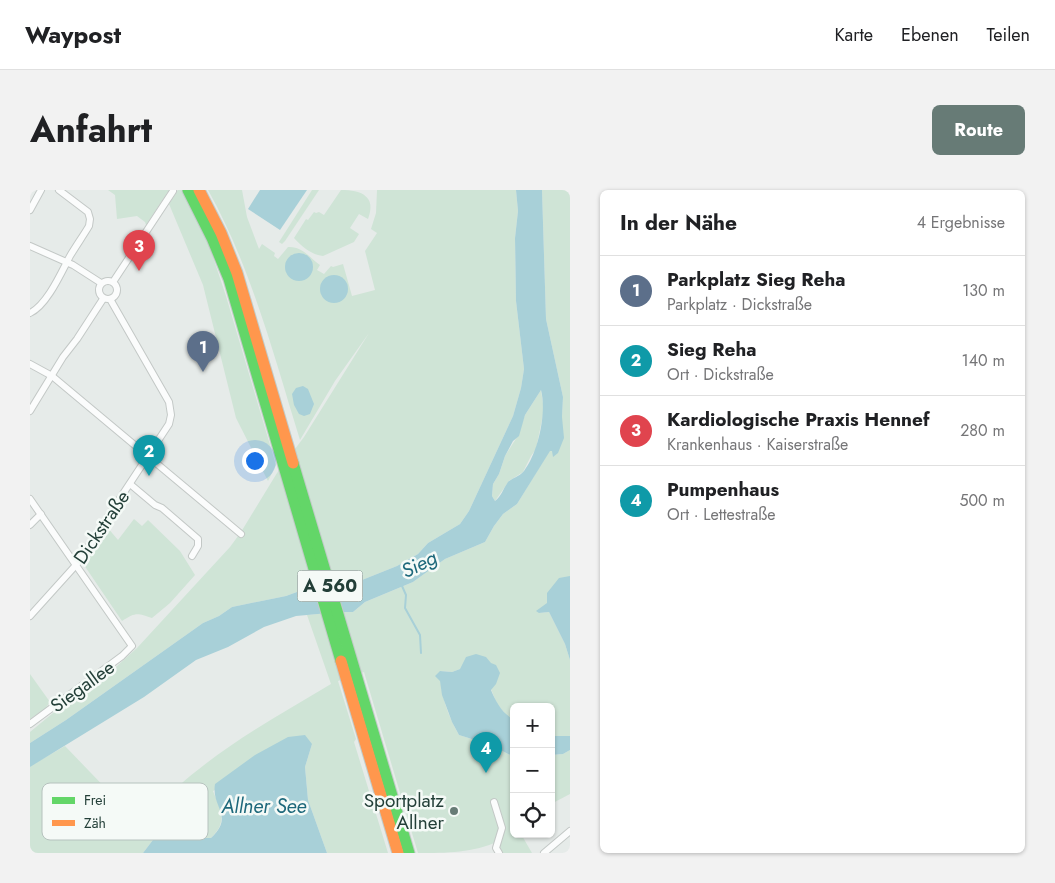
<!DOCTYPE html>
<html lang="de">
<head>
<meta charset="utf-8">
<style>
  body { margin:0; font-family:Jost,sans-serif; background:#f2f2f2; color:#202124 }
  .controls { position:absolute; right:15px; bottom:15px; display:grid; overflow:hidden; border-radius:8px; box-shadow:0 1px 4px #0004 }
  .controls button { width:45px; height:45px; display:grid; place-items:center; padding:0; border:0; border-bottom:1px solid #e0e0e0; background:#fff; color:#202124; font:25px sans-serif }
  .you { position:absolute; left:224px; top:270px; width:18px; height:18px; margin:-12px; border:4px solid #fff; border-radius:50%; background:#1a73e8; box-shadow:0 0 0 8px #1a73e833 }
  .badge { display:grid; place-items:center; width:32px; height:32px; border-radius:50%; background:#677b76; color:#fff; font-size:16px; font-weight:700 }
  .pin { position:absolute; translate:-50% -41px; filter:drop-shadow(0 1px 2px #0008) }
  .pin::after { content:''; position:absolute; top:26px; width:18px; height:15px; background:inherit; clip-path:polygon(0 0,100% 0,50% 100%) }
  .list { margin:0; padding:0; list-style:none }
  h2 { display:flex; justify-content:space-between; align-items:center; height:65px; margin:0; padding:0 20px; font-size:21px }
  h2 small { font-size:16px; font-weight:400; color:#757577 }
  .list li { display:grid; grid-template-columns:32px 1fr auto; gap:15px; align-items:center; box-sizing:border-box; height:70px; padding:0 20px; border-top:1px solid #e0e0e0 }
  .list b { display:block; font-size:19px; white-space:nowrap }
  .list p { margin:0; font-size:16px; white-space:nowrap; color:#757577 }
  .list em { font-size:16px; font-style:normal; color:#757577 }
  .icon { flex:none; width:28px; height:28px; fill:none; stroke:currentColor; stroke-width:2; stroke-linecap:round; stroke-linejoin:round }
  .map { position:relative; flex:none; width:540px; height:663px; overflow:hidden; border-radius:8px }
  header { display:flex; align-items:center; gap:30px; box-sizing:border-box; height:70px; padding:0 25px; background:#fff; border-bottom:1px solid #e0e0e0 }
  header strong { font-size:24px }
  nav { display:flex; gap:28px; margin-inline-start:auto; font-size:18px }
  .intro { display:flex; align-items:center; justify-content:space-between; box-sizing:border-box; height:120px; padding:0 30px }
  h1 { margin:0; font-size:35px }
  .button { padding:12px 22px; border-radius:8px; background:#677b76; color:#fff; font-size:18px; font-weight:700 }
  main { display:flex; gap:30px; padding:0 30px }
  aside { flex:1; background:#fff; border-radius:8px; box-shadow:0 1px 4px #0004 }
  .map>svg:first-child { display:block }
  .green { fill:#cfe4d6 }
  .water { fill:#a8d0d8; fill-rule:evenodd }
  .lines { fill:none; stroke-linecap:round; stroke-linejoin:round }
  .stream { stroke:#a8d0d8; stroke-width:2 }
  .street-casing { stroke:#c3c8c6; stroke-width:8 }
  .fast-casing { stroke:#c2cac8; stroke-width:13 }
  .slow-casing { stroke:#c2cac8; stroke-width:13 }
  .street { stroke:#fbfcfc; stroke-width:6 }
  .fast { stroke:#63d668; stroke-width:11 }
  .slow { stroke:#ff974d; stroke-width:11 }
  .poi-dot { fill:#677b76; stroke:#f5faf7; stroke-width:2 }
  .labels { text-anchor:middle; stroke-width:5; stroke-linejoin:round; paint-order:stroke }
  .shield { fill:#f5faf7; stroke:#627771; stroke-width:1 }
  .shield-label { font-size:18px; font-weight:bold; fill:#233f38 }
  .street-label { font-size:19px; fill:#233f38; stroke:#f5faf7 }
  .poi-label { font-size:19px; fill:#233f38; stroke:#f5faf7; text-anchor:end }
  .water-label { font-size:20px; font-style:italic; fill:#1d687b; stroke:#f5faf7 }
  .key { fill:#f5faf7; stroke:#b6c2be; stroke-width:1 }
  .key-label { font-size:14px; fill:#233f38 }
</style>
</head>
<body>
<header>
<strong>Waypost</strong>
<nav><a>Karte</a><a>Ebenen</a><a>Teilen</a></nav>
</header>
<div class="intro"><h1>Anfahrt</h1><a class="button">Route</a></div>
<main>
<div class="map">
<svg width="540" height="663" viewBox="0 0 540 663">
  <rect width="100%" height="100%" fill="#e6ebe9"/>
  <!-- green -->
  <g class="green">
    <path d="M78,0H139L116,35L115,32L107,26L87,29L85,5Z"/>
    <path d="M148,0H151L161,16L180,58L196,106L246,275L238,291L206,228L173,95L139,14Z"/>
    <path d="M178,0H212L217,27L229,59L232,54L245,63L244,66L248,69L258,57C272,56 280,68 290,75L287,80L294,84L301,76L303,77L313,74L322,106L345,100L335,61L347,43L341,39L346,23L347,0H486L488,21L485,48L486,111L494,179L491,198L483,226L439,321L430,334L398,353L388,364L367,376L327,392L303,393L275,399L256,406L202,417L189,426L173,433L36,530L0,553V542L23,523L77,485L107,458L200,357L211,342L247,283L274,247L339,143L305,191L270,250C244,166 221,77 178,0Z"/>
    <path d="M282,0H289L255,51L252,54L249,52Z"/>
    <path d="M311,0C331,0 347,6 338,29L329,24L320,38L329,44L324,52L293,66C282,65 271,56 264,48L276,29L278,30L284,22L286,23L289,22L294,25Z"/>
    <path d="M512,0H540V386L509,423L519,422L535,454L540,470V546H521V517H484V530L478,527L467,514L461,499L430,479L422,482L410,481C410,504 418,526 429,545L461,555L484,567V644H491L502,663H471L469,651C443,663 417,663 388,663L334,482L308,491L326,549L324,552L358,663H297L278,610L275,577L282,554L183,601C191,621 198,631 181,648H152L129,642L113,663H0V577L2,575L35,556L112,636C130,616 147,595 169,579C210,546 256,521 301,494L277,425L310,422H323L335,412L383,392L415,369L455,352L464,336L473,324L487,314L520,260L522,261L532,227L533,207L516,129Z"/>
    <path d="M511,200L514,220L506,259L501,266L493,282L479,291L465,311L462,306L463,294L469,284L475,266L487,247L495,225Z"/>
    <path d="M104,329L112,336L118,330L150,361L165,385L140,413L122,428C107,423 106,422 92,431L54,375L77,337L88,350Z"/>
    <path d="M0,484L20,512L15,519L0,529Z"/>
    <path d="M540,560V604L521,614V565L533,564Z"/>
  </g>
  <!-- water -->
  <g class="water">
    <path d="M230,0H277L250,40L218,19Z"/>
    <path d="M486,0H512L516,129L533,207L532,227L534,248L528,263L523,267L522,261H520L487,314L473,324L464,336L455,352L415,369L383,392L335,412L323,422H310L266,426L234,437L198,457L166,470L114,507L0,577V553L36,530L173,433L189,426L202,417L256,406L275,399L303,393L327,392L367,376L388,364L398,353L430,334L439,321L483,226L491,198L494,179L486,111L485,48L488,21ZM511,200C517,223 508,263 494,281C489,287 482,288 478,292C473,299 471,307 465,311L462,306L463,294L469,284L475,266L483,251L489,246L495,225Z"/>
    <circle cx="269" cy="77" r="14"/>
    <circle cx="304" cy="99" r="14"/>
    <path d="M273,196L278,199L284,214L280,224L274,226L269,224L264,215L262,204L266,198Z"/>
    <path d="M540,386V470L535,454L519,422L509,423L506,421L517,413V403L529,388Z"/>
    <path d="M446,464L456,467L461,473L466,475L470,483L466,494L461,500C466,512 472,523 484,530V567L461,555L429,545L422,532L412,505L410,491L405,486L410,481L422,482L430,479L436,467Z"/>
    <path d="M275,545L282,554L275,577L278,610L297,663H113L129,642L136,641L152,648H181C205,625 181,618 185,594L225,565L258,547Z"/>
    <path d="M521,546H540V560L533,564L521,565Z"/>
  </g>
  <g class="lines">
    <!-- stream -->
    <path class="stream" d="M372,396L376,405L375,418L390,445L391,463"/>
    <!-- street casing -->
    <g class="street-casing">
      <g id="street">
        <path d="M0,20L11,0"/>
        <path d="M0,56L43,75L71,93"/>
        <circle cx="78" cy="100" r="9"/>
        <path d="M83,92L143,1"/>
        <path d="M0,123C17,115 31,83 40,66C46,56 53,46 59,36L60,29L58,22L29,0"/>
        <path d="M0,174L22,186L211,344"/>
        <path d="M0,221L33,167L47,149L73,109"/>
        <path d="M100,294L125,315L132,318L168,349V356L162,366"/>
        <path d="M0,309L102,456L92,466L0,534"/>
        <path d="M0,335L11,324"/>
        <path d="M0,426L46,375L139,234L141,225L139,212L80,109"/>
        <path d="M464,612L472,638L466,658L469,663"/>
        <path d="M514,663L540,641"/>
      </g>
    </g>
    <!-- fast casing -->
    <g class="fast-casing">
      <g id="fast">
        <path d="M158,0L182,48L199,89L311,471"/>
        <path d="M263,273L379,663"/>
      </g>
    </g>
    <!-- slow casing -->
    <g class="slow-casing">
      <g id="slow">
        <path d="M169,0L191,43L207,83L263,273"/>
        <path d="M311,471L368,663"/>
      </g>
    </g>
    <!-- street -->
    <use href="#street" class="street"/>
    <!-- fast -->
    <use href="#fast" class="fast"/>
    <!-- slow -->
    <use href="#slow" class="slow"/>
  </g>
  <!-- markers -->
  <circle class="poi-dot" cx="424" cy="621" r="5"/>
  <g class="labels">
    <!-- shield labels -->
    <rect class="shield" x="267.5" y="380.5" width="65" height="31" rx="4"/>
    <g class="shield-label">
      <text x="300" y="402">A 560</text>
    </g>
    <!-- street labels -->
    <g class="street-label">
      <text transform="translate(71 337) rotate(-56)" y="7">Dickstraße</text>
      <text transform="translate(52 496) rotate(-36)" y="7">Siegallee</text>
    </g>
    <!-- poi labels -->
    <g class="poi-label">
      <text x="414" y="617">Sportplatz<tspan x="414" dy="22">Allner</tspan></text>
    </g>
    <!-- water labels -->
    <g class="water-label">
      <text transform="translate(389 374) rotate(-27)" y="7">Sieg</text>
      <text x="234" y="623">Allner See</text>
    </g>
  </g>
  <!-- legend -->
  <rect x="12" y="593" width="166" height="57" rx="8" class="key"/>
  <rect x="22" y="607" width="23" height="7" fill="#63d668"/>
  <rect x="22" y="630" width="23" height="6" fill="#ff974d"/>
  <g class="key-label">
    <text x="54" y="615">Frei</text>
    <text x="54" y="638">Zäh</text>
  </g>
</svg>
<div class="controls">
<button>+</button>
<button>−</button>
<button><svg class="icon" aria-label="locate" viewBox="0 0 24 24"><circle cx="12" cy="12" r="6"/><path d="M12 2v4M12 18v4M2 12h4M18 12h4"/></svg></button>
</div>
<div class="you"></div>
<div class="pin badge" style="left:173px;top:182px;background:#5c6f8a">1</div>
<div class="pin badge" style="left:119px;top:286px;background:#0f9aa8">2</div>
<div class="pin badge" style="left:109px;top:81px;background:#e0444e">3</div>
<div class="pin badge" style="left:456px;top:583px;background:#0f9aa8">4</div>
</div>
<aside>
<h2>In der Nähe<small>4 Ergebnisse</small></h2>
<ul class="list">
<li><span class="badge" style="background:#5c6f8a">1</span><div><b>Parkplatz Sieg Reha</b><p>Parkplatz · Dickstraße</p></div><em>130 m</em></li>
<li><span class="badge" style="background:#0f9aa8">2</span><div><b>Sieg Reha</b><p>Ort · Dickstraße</p></div><em>140 m</em></li>
<li><span class="badge" style="background:#e0444e">3</span><div><b>Kardiologische Praxis Hennef</b><p>Krankenhaus · Kaiserstraße</p></div><em>280 m</em></li>
<li><span class="badge" style="background:#0f9aa8">4</span><div><b>Pumpenhaus</b><p>Ort · Lettestraße</p></div><em>500 m</em></li>
</ul>
</aside>
</main>
</body>
</html>
